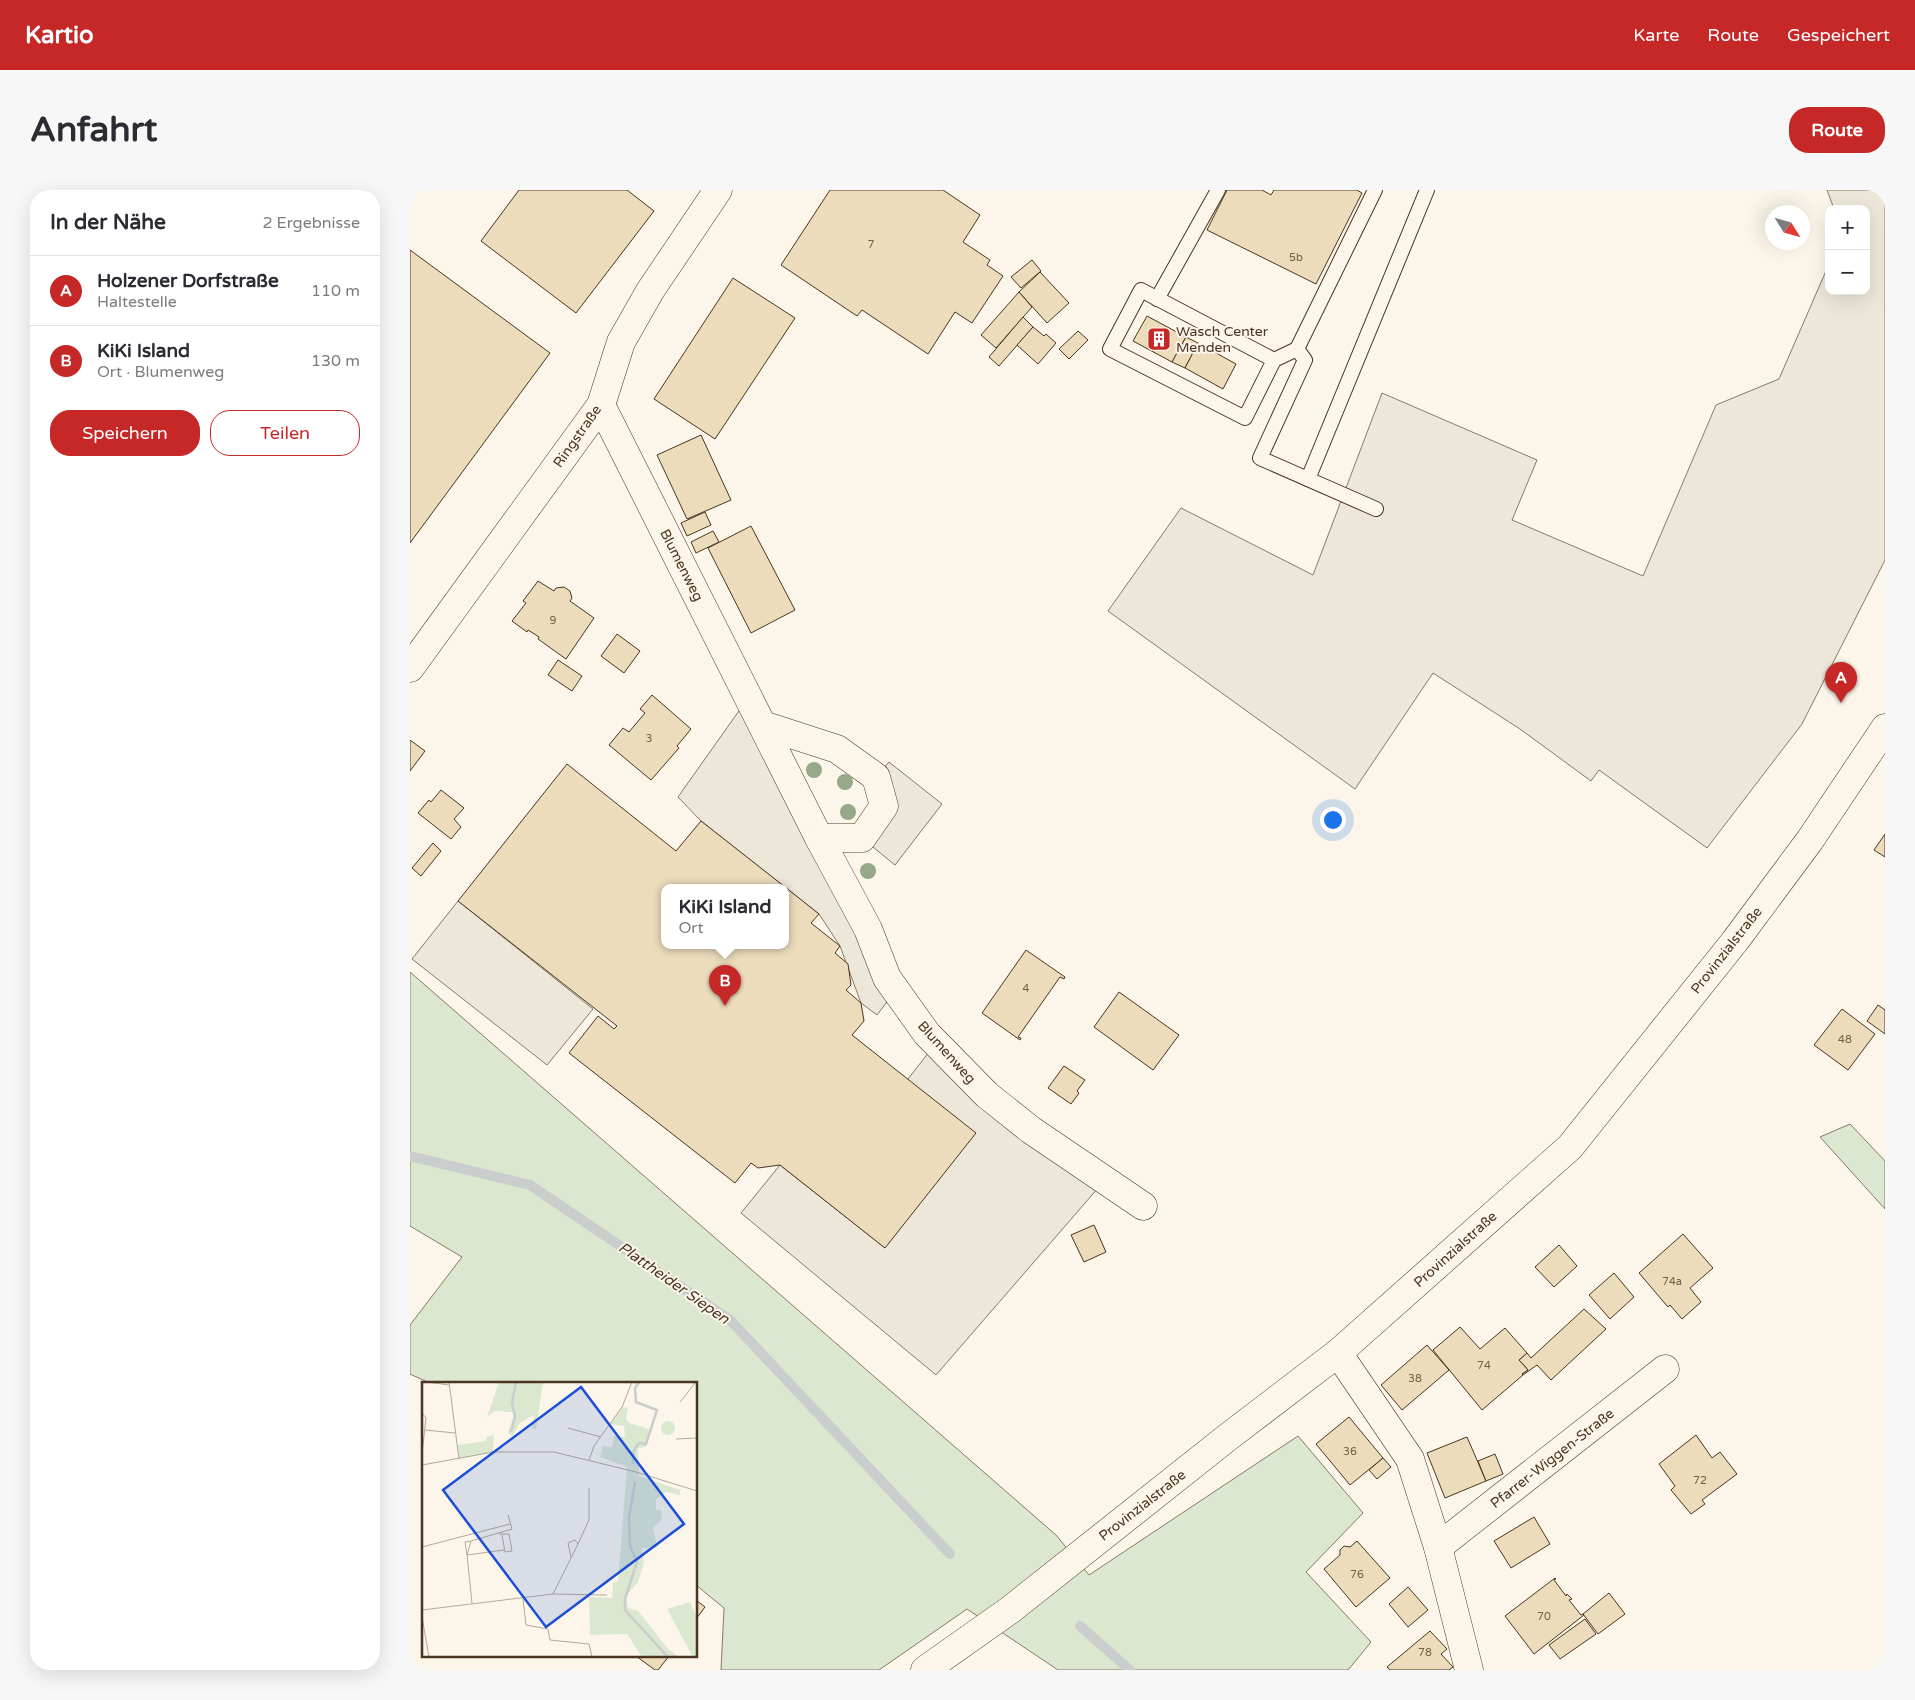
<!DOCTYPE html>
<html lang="de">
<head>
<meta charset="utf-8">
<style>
  body { margin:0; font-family:"Varela Round",sans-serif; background:#f7f7f7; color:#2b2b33 }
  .controls { position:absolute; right:15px; top:15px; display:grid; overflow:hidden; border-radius:10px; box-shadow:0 5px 20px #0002 }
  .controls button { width:45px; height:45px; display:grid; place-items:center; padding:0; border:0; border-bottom:1px solid #e1e1e2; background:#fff; color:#2b2b33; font:25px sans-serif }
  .compass { position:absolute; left:1355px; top:15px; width:45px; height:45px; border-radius:50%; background:#fff; box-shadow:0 5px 20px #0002; rotate:127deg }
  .you { position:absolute; left:922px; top:629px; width:18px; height:18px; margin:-12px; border:4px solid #fff; border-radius:50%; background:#1a73e8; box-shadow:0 0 0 8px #1a73e833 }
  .badge { display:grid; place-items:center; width:32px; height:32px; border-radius:50%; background:#c62828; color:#fff; font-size:16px; font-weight:700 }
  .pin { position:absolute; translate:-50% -41px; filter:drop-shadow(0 1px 2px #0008) }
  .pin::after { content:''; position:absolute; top:26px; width:18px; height:15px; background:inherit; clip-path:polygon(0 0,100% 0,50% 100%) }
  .popup { position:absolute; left:251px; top:694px; width:128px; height:65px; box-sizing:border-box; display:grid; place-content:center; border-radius:10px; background:#fff; filter:drop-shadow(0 1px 4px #0005); font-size:16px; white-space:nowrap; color:#7c7c81 }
  .popup b { font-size:19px; color:#2b2b33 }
  .popup::after { content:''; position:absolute; left:50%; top:100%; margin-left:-10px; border:10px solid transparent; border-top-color:#fff }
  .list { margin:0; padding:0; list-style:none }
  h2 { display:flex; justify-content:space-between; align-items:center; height:65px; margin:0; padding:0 20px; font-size:21px }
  h2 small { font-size:16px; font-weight:400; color:#7c7c81 }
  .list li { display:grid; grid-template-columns:32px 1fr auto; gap:15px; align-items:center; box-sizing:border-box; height:70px; padding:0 20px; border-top:1px solid #e1e1e2 }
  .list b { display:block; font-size:19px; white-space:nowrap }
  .list p { margin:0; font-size:16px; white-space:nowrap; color:#7c7c81 }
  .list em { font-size:16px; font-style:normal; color:#7c7c81 }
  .actions { display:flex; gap:10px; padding:15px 20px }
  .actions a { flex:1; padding:11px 0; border:1px solid #c62828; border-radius:20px; text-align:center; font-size:18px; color:#c62828 }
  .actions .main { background:#c62828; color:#fff }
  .map { position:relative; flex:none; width:1475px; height:1480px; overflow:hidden; border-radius:20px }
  header { display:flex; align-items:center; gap:30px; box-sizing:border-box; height:70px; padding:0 25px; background:#c62828; color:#fff }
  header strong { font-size:24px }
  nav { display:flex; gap:28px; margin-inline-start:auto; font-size:18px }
  .intro { display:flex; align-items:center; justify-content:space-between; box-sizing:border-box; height:120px; padding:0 30px }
  h1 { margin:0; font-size:35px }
  .button { padding:12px 22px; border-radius:20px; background:#c62828; color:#fff; font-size:18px; font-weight:700 }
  main { display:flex; gap:30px; padding:0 30px }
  aside { flex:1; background:#fff; border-radius:20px; box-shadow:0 5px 20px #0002 }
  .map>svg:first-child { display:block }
  .green { fill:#dce7d0; stroke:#887966 }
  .parking { fill:#ede7d9; stroke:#887966 }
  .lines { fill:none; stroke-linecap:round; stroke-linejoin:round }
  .stream { stroke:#c9cecd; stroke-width:10 }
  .building { fill:#ecdcbc; stroke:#4a3520 }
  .lane-casing { stroke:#4a3520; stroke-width:16 }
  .street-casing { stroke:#4a3520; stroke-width:29 }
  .primary-casing { stroke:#4a3520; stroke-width:29 }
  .lane { stroke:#fbf6e9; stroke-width:14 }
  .street { stroke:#fbf6e9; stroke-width:28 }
  .primary { stroke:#fbf6e9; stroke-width:28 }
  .tree { fill:#96a887 }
  .labels { text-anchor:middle; stroke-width:4; stroke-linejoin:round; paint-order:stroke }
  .number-label { font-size:11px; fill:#725f47 }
  .poi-label { font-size:14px; fill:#4a3520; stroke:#fbf6e9; text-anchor:start }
  .street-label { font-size:14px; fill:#4a3520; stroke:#fbf6e9 }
  .water-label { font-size:15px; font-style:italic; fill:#4a3520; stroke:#fbf6e9 }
  .inset-river { fill:none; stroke:#c9cecd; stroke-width:2.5 }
  .inset-road { fill:none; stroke:#b4a999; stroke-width:1 }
  .view { fill:#1d4ed8; fill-opacity:0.15; stroke:#1d4ed8; stroke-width:2.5 }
  .inset-edge { fill:none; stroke:#4a3520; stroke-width:2.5 }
</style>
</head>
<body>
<header>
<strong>Kartio</strong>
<nav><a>Karte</a><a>Route</a><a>Gespeichert</a></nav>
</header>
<div class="intro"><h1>Anfahrt</h1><a class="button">Route</a></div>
<main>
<aside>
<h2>In der Nähe<small>2 Ergebnisse</small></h2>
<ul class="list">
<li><span class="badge">A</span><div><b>Holzener Dorfstraße</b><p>Haltestelle</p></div><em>110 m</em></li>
<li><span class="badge">B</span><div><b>KiKi Island</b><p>Ort · Blumenweg</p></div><em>130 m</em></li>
</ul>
<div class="actions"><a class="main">Speichern</a><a>Teilen</a></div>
</aside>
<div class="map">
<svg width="1475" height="1480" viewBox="0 0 1475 1480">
  <rect width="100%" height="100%" fill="#fbf6e9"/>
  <!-- green -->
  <g class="green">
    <path d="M0,782L646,1345L679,1385L888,1246L953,1323L896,1382L961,1452L938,1480H648L557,1419L469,1480H311L314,1418L286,1395V1194H22L0,1184V1135L52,1067L0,1036Z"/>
    <path d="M1440,934L1475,971V1019L1410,947Z"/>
  </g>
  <!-- parking -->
  <g class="parking">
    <path d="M1417,0H1475V370L1392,534L1297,658L1189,580L1181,591L1110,539L1023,483L945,599L698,421L771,318L903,385L972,203L1127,270L1102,330L1233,386L1306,215L1369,189L1419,74V101H1456V19H1424Z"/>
    <path d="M331,518L486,800L467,825L451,813L430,756L409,724L291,631L268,607Z"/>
    <path d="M479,572L532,614L485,675L452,648L466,587Z"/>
    <path d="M48,711L183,819L137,875L2,769Z"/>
    <path d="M526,853L695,990L526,1185L331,1023L370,975L475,1058L498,889Z"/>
  </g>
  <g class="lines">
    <!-- stream -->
    <g class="stream">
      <path d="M0,966L120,995L320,1130L540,1364"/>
      <path d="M670,1436L720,1480"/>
    </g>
  </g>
  <!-- building -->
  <g class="building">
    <path d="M109,0H217L244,21L166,123L71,51Z"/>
    <path d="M420,0H533L570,25L553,52L580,70L577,75L593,86L562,133L545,122L518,164L452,120L447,126L371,75Z"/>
    <path d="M817,0H852L861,5L864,0H947L952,3L906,94L797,40Z"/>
    <path d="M0,60L140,163L0,353Z"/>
    <path d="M622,70L631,81L611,98L601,87Z"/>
    <path d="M630,82L659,113L637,133L609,102Z"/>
    <path d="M323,88L385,128L305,249L244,209Z"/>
    <path d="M609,102L622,117L586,158L571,145Z"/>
    <path d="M737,126L776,147L762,172L723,151Z"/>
    <path d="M613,127L623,137L589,176L579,167Z"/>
    <path d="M623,137L634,146L636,144L646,153L628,174L607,155Z"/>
    <path d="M668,141L678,150L659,169L649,159Z"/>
    <path d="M776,147L788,153L775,178L762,172Z"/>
    <path d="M788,153L826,174L813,199L775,178Z"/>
    <path d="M291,245L321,310L277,329L247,265Z"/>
    <path d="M295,322L301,335L277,346L271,333Z"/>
    <path d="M341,336L385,420L341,443L298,358Z"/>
    <path d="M303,341L309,352L286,363L281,352Z"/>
    <path d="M128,391L144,401L146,398L154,397L160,401L162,408L160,411L184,428L156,469L128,449L129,447L118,440L117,442L102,431L116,413L113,411Z"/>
    <path d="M207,444L230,461L214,483L191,466Z"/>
    <path d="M148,470L172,486L162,501L138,485Z"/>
    <path d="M242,505L281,539L267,556L269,558L241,590L199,555L213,538L219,542L235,523L230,519Z"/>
    <path d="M0,550L15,561L0,581Z"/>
    <path d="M157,574L266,661L291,631L375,697H255V755H375V697L409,724L401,733L430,756L425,763L438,774L441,795L436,800L451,813L454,831L442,845L566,943L475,1058L370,975L348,978L341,973L325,993L159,863L188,826L204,839L207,836L48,711Z"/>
    <path d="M31,600L54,618L44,629L51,637L41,649L8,623L19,610L21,612Z"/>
    <path d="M1475,644V667L1464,660Z"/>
    <path d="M23,653L31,661L11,686L2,678Z"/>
    <path d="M616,760L655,787L654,789L650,787L608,847L611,848L610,850L572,823Z"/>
    <path d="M709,802L769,845L743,880L684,837Z"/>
    <path d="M1468,815L1475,820V844L1457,831Z"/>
    <path d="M1432,819L1465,844L1438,880L1404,855Z"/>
    <path d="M654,876L675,890L667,901L669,903L661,914L638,898Z"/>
    <path d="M684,1035L696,1062L674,1072L661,1045Z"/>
    <path d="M1273,1044L1303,1078L1280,1098L1291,1112L1272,1129L1260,1115L1258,1117L1229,1083Z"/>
    <path d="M1149,1055L1167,1076L1144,1097L1125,1077Z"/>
    <path d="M1204,1083L1224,1107L1200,1129L1179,1105Z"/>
    <path d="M1174,1119L1196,1139L1141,1190L1127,1175L1113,1185L1112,1184L1118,1180L1109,1170L1117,1163L1121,1168Z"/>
    <path d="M1050,1137L1070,1159L1095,1138L1117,1163L1109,1170L1118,1180L1112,1184L1113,1185L1072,1220L1023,1160Z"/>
    <path d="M1017,1155L1039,1180L992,1220L971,1195Z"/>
    <path d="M939,1227L973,1268L940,1295L906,1254Z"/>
    <path d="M1286,1245L1302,1268L1310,1262L1327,1284L1292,1310L1295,1314L1281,1324L1261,1300L1265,1296L1249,1274Z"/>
    <path d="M1057,1247L1076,1291L1035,1308L1017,1263Z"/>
    <path d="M1085,1264L1093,1284L1076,1291L1068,1271Z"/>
    <path d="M973,1268L981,1277L967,1289L959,1280Z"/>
    <path d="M1124,1327L1140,1354L1101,1378L1084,1351Z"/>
    <path d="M947,1351L980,1388L946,1417L914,1379L930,1365V1360L934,1356L940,1357Z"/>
    <path d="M1145,1388L1146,1389L1144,1390L1156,1406L1157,1404L1162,1409L1159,1410L1171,1425L1173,1424L1174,1425L1124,1464L1095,1426Z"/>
    <path d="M998,1397L1018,1420L998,1437L979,1414Z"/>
    <path d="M1199,1403L1215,1424L1188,1444L1173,1424Z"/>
    <path d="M286,1410L295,1417L286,1429Z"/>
    <path d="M1175,1429L1186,1444L1150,1469L1139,1455Z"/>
    <path d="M1020,1441L1037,1459L1031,1464L1043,1477L1039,1480H980L977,1477Z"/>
    <path d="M226,1466H259L248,1480H245Z"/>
  </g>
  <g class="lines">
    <!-- lane casing -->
    <g class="lane-casing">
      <g id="lane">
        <path d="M747,109L808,0"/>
        <path d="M887,159L895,170L850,268L966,319"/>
        <path d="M864,170L731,100L700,159L835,228L864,170L887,159L965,0"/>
        <path d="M898,289L1017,0"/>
      </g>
    </g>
    <!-- street casing -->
    <g class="street-casing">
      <g id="street">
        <path d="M191,215L409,648H452L474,616L466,587L427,559L353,535"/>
        <path d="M0,478L191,215L211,152L240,101L308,0"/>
        <path d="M409,648L458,739L477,788L517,844L577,905L621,940L733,1016"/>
        <path d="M928,1163L1000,1269L1028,1357L1059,1480"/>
        <path d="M1028,1357L1255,1179"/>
      </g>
    </g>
    <!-- primary casing -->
    <g class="primary-casing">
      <path id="primary" d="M515,1480L600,1420L818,1247L928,1163L1160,957L1325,751L1400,650L1475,538"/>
    </g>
    <!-- lane -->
    <use href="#lane" class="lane"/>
    <!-- street -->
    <use href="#street" class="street"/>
    <!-- primary -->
    <use href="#primary" class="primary"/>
  </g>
  <!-- trees -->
  <g class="tree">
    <circle cx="404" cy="580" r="8"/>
    <circle cx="435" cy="592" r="8"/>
    <circle cx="438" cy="622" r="8"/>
    <circle cx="458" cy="681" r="8"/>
  </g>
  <!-- icons -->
  <defs>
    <g id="building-square" transform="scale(1.25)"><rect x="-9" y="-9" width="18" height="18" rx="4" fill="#c62828" stroke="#fbf6e9"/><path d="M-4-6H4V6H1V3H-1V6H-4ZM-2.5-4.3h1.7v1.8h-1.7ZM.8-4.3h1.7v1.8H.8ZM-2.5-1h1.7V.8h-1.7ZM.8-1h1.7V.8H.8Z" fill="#fff"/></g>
  </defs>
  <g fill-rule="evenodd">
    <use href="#building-square" x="749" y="149"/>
  </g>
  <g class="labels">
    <!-- number labels -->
    <g class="number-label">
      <text x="461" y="58">7</text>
      <text x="886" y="71">5b</text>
      <text x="143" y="434">9</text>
      <text x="239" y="552">3</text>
      <text x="616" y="802">4</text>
      <text x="1435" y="853">48</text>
      <text x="1262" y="1095">74a</text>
      <text x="1074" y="1179">74</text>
      <text x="1005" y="1192">38</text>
      <text x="940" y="1265">36</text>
      <text x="1290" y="1294">72</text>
      <text x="947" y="1388">76</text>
      <text x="1134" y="1430">70</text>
      <text x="1015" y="1466">78</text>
    </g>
    <!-- poi labels -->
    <g class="poi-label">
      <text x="766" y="146">Wasch Center<tspan x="766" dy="16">Menden</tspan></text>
    </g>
    <!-- street labels -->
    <g class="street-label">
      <text transform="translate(167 246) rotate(-55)" y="5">Ringstraße</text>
      <text transform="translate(272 375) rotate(63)" y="5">Blumenweg</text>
      <text transform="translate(1316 760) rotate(-52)" y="5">Provinzialstraße</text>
      <text transform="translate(537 862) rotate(48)" y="5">Blumenweg</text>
      <text transform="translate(1045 1059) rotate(-42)" y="5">Provinzialstraße</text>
      <text transform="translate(1142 1268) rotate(-38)" y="5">Pfarrer-Wiggen-Straße</text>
      <text transform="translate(732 1315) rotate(-38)" y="5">Provinzialstraße</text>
    </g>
    <!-- water labels -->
    <g class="water-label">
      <text transform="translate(264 1093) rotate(35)" y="5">Plattheider Siepen</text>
    </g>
  </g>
  <!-- overview -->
  <g transform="translate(12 1192)">
    <rect width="275" height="275" fill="#fbf6e9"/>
    <path d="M77,0H121L114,48L110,46L112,33L98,41L90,55L86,50L92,33L90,30L73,29L65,35ZM200,25L206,26L204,37L207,41L227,47L224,65L216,66L217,94L258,108V113L244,110L234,117V128H239L240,137L231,146L235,166H220L222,181L216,200L204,214L206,226L216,229L246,267L257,275H220L205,252L168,253L167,215L190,216L191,201L196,199L205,85L178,75L181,64L190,65L192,54L203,55L202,44L188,42ZM239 46a7 7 0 1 1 14 0a7 7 0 1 1-14 0ZM72,53L71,70L37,77L35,63L64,59V55ZM268,220L275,236V275H271L245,227Z" fill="#dce7d0"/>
    <path class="inset-river" d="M89,50L93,35L90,21L94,0M211,82L212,68L217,61L224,62L235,28L214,20L213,6L217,0M213,100L207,136L208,164L215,180L203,217V228L246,275"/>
    <path class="inset-road" d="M5,0L27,3M27,0L37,77M258,20L274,0M0,31L4,36L0,72M146,46L179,55M3,48L33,51M254,57L275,56M167,78L172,64L200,25L210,0M0,83L71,70H132L214,90L275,109M0,142V158M77,152H87L90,169L83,170L80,153M49,159L90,147L86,133M156,162L167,138V106M0,165L88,142M131,212L156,162L153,158L146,161L149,175M101,217L104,243L126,247L128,258L167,262L170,275M50,221L45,173L49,159L43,160L45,173L82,168M0,228L131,212L185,213M0,235L7,275"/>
    <path class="view" d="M159,5L262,142L124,245L21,108Z"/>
    <rect width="275" height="275" class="inset-edge"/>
  </g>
</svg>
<div class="controls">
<button>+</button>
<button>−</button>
</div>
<svg class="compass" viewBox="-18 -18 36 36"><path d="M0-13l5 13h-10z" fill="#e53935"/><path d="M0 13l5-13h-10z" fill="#7c7c81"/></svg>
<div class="you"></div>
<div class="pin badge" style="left:1431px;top:513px">A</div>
<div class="pin badge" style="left:315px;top:816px">B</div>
<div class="popup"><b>KiKi Island</b>Ort</div>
</div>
</main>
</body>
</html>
